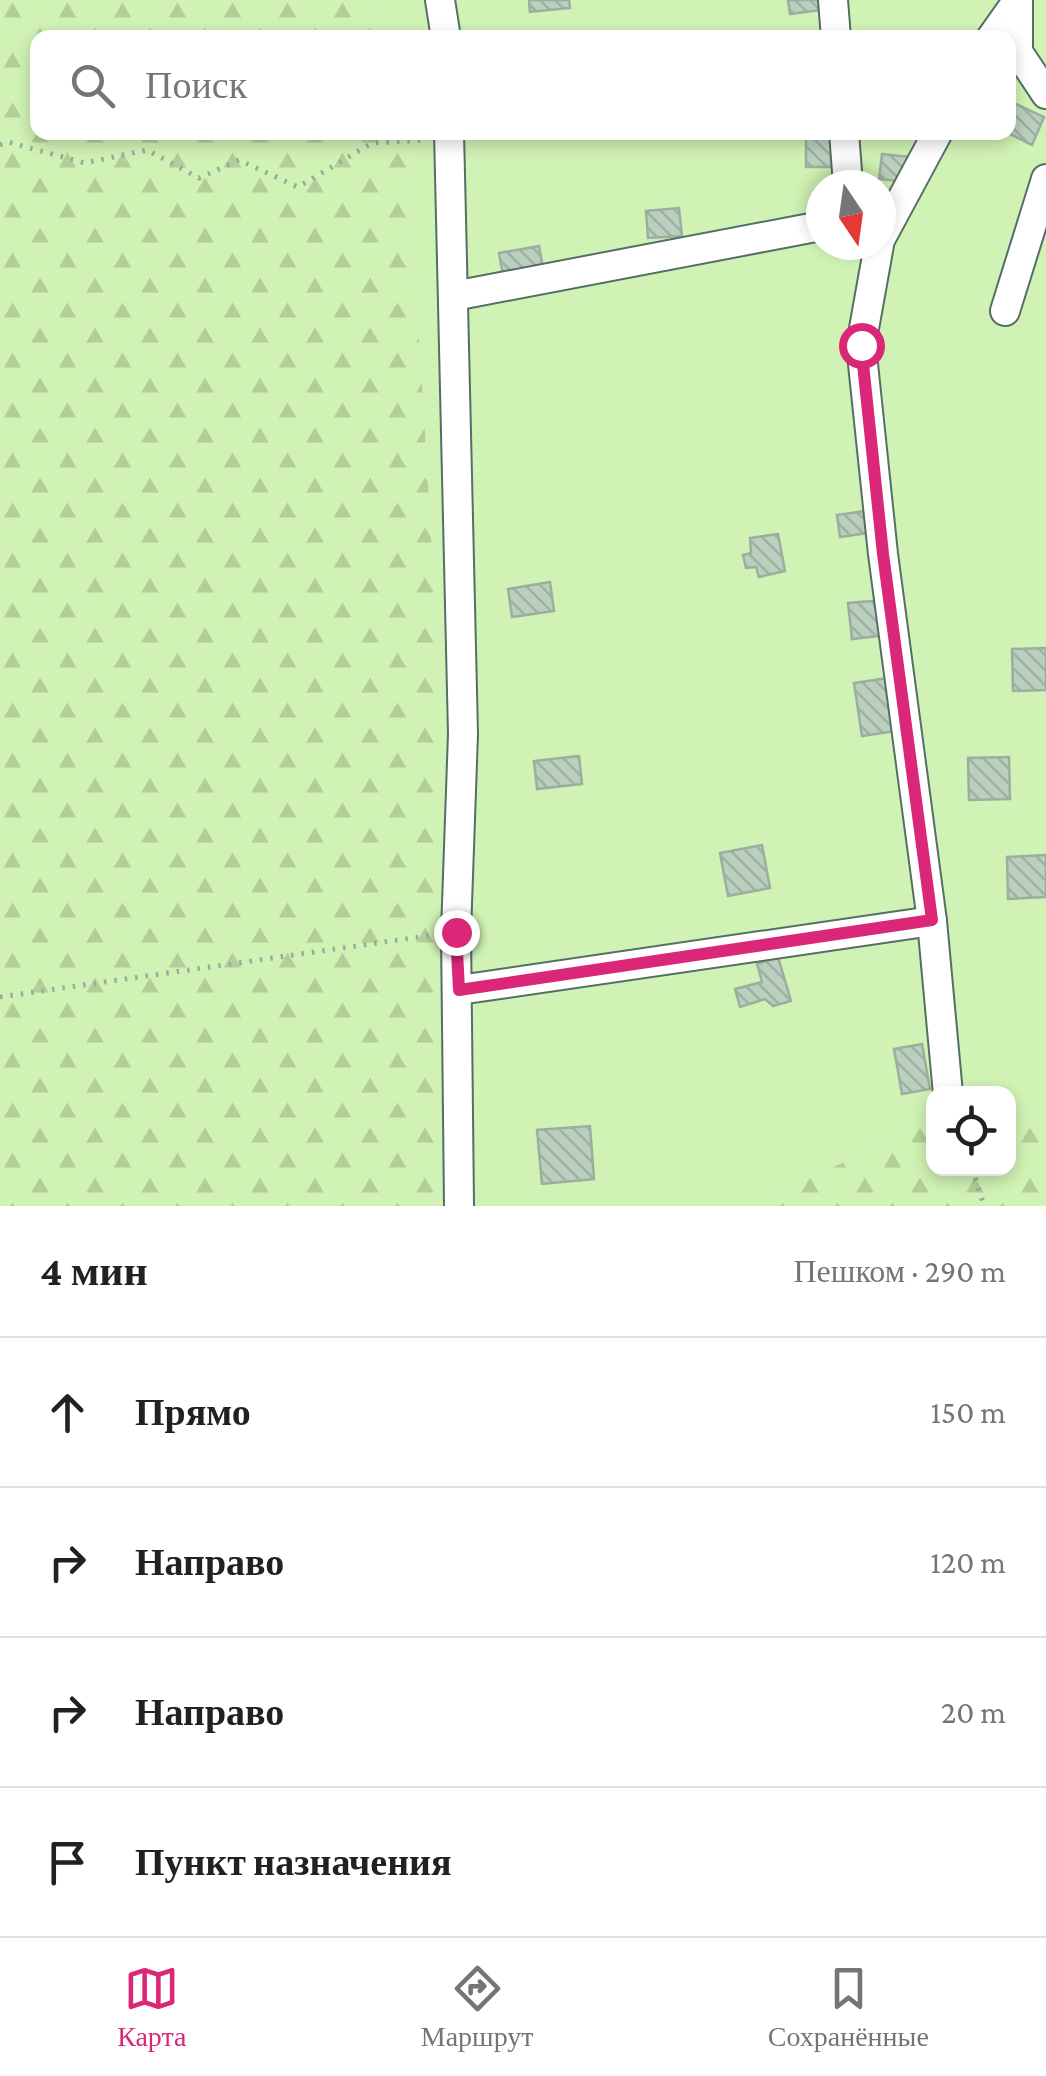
<!DOCTYPE html>
<html lang="ru">
<head>
<meta charset="utf-8">
<style>
  body { margin:0; font-family:"Crimson Pro",serif; background:#f6f6f6; color:#202124 }
  .controls { position:absolute; right:30px; bottom:30px; display:grid; overflow:hidden; border-radius:20px; box-shadow:0 5px 15px #0003 }
  .controls button { width:90px; height:90px; display:grid; place-items:center; padding:0; border:0; border-bottom:2px solid #e0e0e0; background:#fff; color:#202124; font:50px sans-serif }
  .compass { position:absolute; left:806px; top:170px; width:90px; height:90px; border-radius:50%; background:#fff; box-shadow:0 5px 15px #0003; rotate:167deg }
  .stop { position:absolute; width:30px; height:30px; margin:-22px; border:8px solid #db2777; border-radius:50%; background:#fff }
  .stop.end { background:#db2777; border-color:#fff; box-shadow:0 2px 10px #0008 }
  .list { margin:0; padding:0; list-style:none }
  h2 { display:flex; justify-content:space-between; align-items:center; height:130px; margin:0; padding:0 40px; font-size:42px }
  h2 small { font-size:32px; font-weight:400; color:#757577 }
  .list li { display:grid; grid-template-columns:65px 1fr auto; gap:30px; align-items:center; box-sizing:border-box; height:150px; padding:0 40px; border-top:2px solid #e0e0e0 }
  .list b { display:block; font-size:38px; white-space:nowrap }
  .list em { font-size:32px; font-style:normal; color:#757577 }
  .icon { flex:none; width:55px; height:55px; fill:none; stroke:currentColor; stroke-width:2; stroke-linecap:round; stroke-linejoin:round }
  .map { position:relative; flex:none; width:1046px; height:1206px; overflow:hidden }
  .search { position:absolute; background:#fff; box-shadow:0 5px 15px #0003; left:30px; right:30px; top:30px; height:110px; display:flex; align-items:center; gap:25px; box-sizing:border-box; padding:0 35px; border-radius:20px; color:#757577; font-size:38px }
  .sheet { height:730px; background:#fff }
  nav { display:flex; justify-content:space-around; align-items:center; box-sizing:border-box; height:140px; border-top:2px solid #e0e0e0; background:#fff; font-size:28px; color:#757577 }
  nav a { display:grid; justify-items:center; gap:5px }
  nav .on { color:#db2777 }
  .map>svg:first-child { display:block }
  .forest { fill:url(#forest-firs) }
  .garden { fill:#d0f2b4; fill-rule:evenodd }
  .building { fill:url(#building-back-hatch); stroke:#9aaf9f; stroke-width:2.5 }
  .lines { fill:none; stroke-linecap:round; stroke-linejoin:round }
  .minor-casing { stroke:#556e66; stroke-width:32 }
  .path { stroke:#95aba4; stroke-width:5; stroke-dasharray:2.5 8; stroke-linecap:butt }
  .minor { stroke:#fff; stroke-width:28 }
  .route { stroke:#db2777; stroke-width:12 }
</style>
</head>
<body>
<div class="map">
<svg width="1046" height="1206" viewBox="0 0 1046 1206">
  <defs>
    <pattern id="forest-firs" width="22" height="20" patternUnits="userSpaceOnUse" patternTransform="scale(2.5)"><rect width="22" height="20" fill="#d0f2b4"/><path d="M5 1l3.5 6h-7zM16 11l3.5 6h-7z" fill="#b2cf9a"/></pattern>
    <pattern id="building-back-hatch" width="6" height="6" patternUnits="userSpaceOnUse" patternTransform="scale(2.5)"><rect width="6" height="6" fill="#bacfbe"/><path d="M-1 5l2 2M0 0l6 6M5-1l2 2" fill="none" stroke="#9fb1a3"/></pattern>
  </defs>
  <rect width="100%" height="100%" fill="#dffbf1"/>
  <!-- forest -->
  <g class="forest">
    <path d="M0,0H377L375,37L38,38V132L407,133L472,1206H0Z"/>
    <path d="M1009,1107L1046,1111V1206H766L770,1196L933,1121L934,1168H1008Z"/>
  </g>
  <!-- garden -->
  <path class="garden" d="M377,0H1046V1111L1009,1107L1008,1094H934L933,1121L770,1196L766,1206H472L407,133L1008,132V38H375ZM821,185H881V245H821Z"/>
  <!-- building -->
  <g class="building">
    <path d="M529,0H569L570,8L530,12Z"/>
    <path d="M788,0H821L822,10L790,14Z"/>
    <path d="M1012,102L1044,117L1032,145L1006,132Z"/>
    <rect x="806" y="133" width="30" height="34"/>
    <path d="M882,154L911,157L907,182L879,179Z"/>
    <path d="M679,208L682,236L648,238L646,211Z"/>
    <path d="M539,246L544,274L504,280L499,253Z"/>
    <path d="M865,511L868,533L840,537L837,515Z"/>
    <path d="M778,534L785,571L759,577L756,567L746,568L743,555L751,553L750,538Z"/>
    <path d="M550,582L554,611L512,617L508,589Z"/>
    <path d="M884,600L888,635L852,639L848,603Z"/>
    <path d="M1046,648V690L1013,691L1012,649Z"/>
    <path d="M888,678L896,731L862,736L854,683Z"/>
    <path d="M579,756L582,784L537,789L534,761Z"/>
    <path d="M1009,757L1010,799L969,800L968,758Z"/>
    <path d="M762,845L770,888L728,896L720,853Z"/>
    <path d="M1046,855V897L1008,899L1007,857Z"/>
    <path d="M778,957L791,1001L773,1006L765,999L740,1007L735,989L762,982L757,964Z"/>
    <path d="M922,1044L930,1089L902,1094L894,1049Z"/>
    <path d="M590,1126L594,1179L542,1184L537,1130Z"/>
  </g>
  <g class="lines">
    <!-- minor casing -->
    <g class="minor-casing">
      <g id="minor">
        <path d="M440,0L446,38"/>
        <path d="M833,0L836,38"/>
        <path d="M1018,0V52L1046,94"/>
        <path d="M991,38L1018,0"/>
        <path d="M449,132L463,734L456,932L459,1206"/>
        <path d="M844,132L848,185"/>
        <path d="M881,238L938,132"/>
        <path d="M879,245L861,345L883,554L932,921L948,1094"/>
        <path d="M454,296L821,226"/>
        <path d="M1005,311L1046,179"/>
        <path d="M459,990L932,921"/>
      </g>
    </g>
    <!-- path -->
    <g class="path">
      <path d="M0,145L8,142L85,163L147,150L199,178L239,160L298,187L372,143L423,140"/>
      <path d="M0,997L433,935"/>
      <path d="M972,1168L984,1206"/>
    </g>
    <!-- minor -->
    <use href="#minor" class="minor"/>
  </g>
  <g class="lines">
    <!-- route -->
    <path class="route" d="M456,932L459,990L932,920L883,554L861,345"/>
  </g>
</svg>
<div class="controls">
<button><svg class="icon" aria-label="locate" viewBox="0 0 24 24"><circle cx="12" cy="12" r="6"/><path d="M12 2v4M12 18v4M2 12h4M18 12h4"/></svg></button>
</div>
<svg class="compass" viewBox="-18 -18 36 36"><path d="M0-13l5 13h-10z" fill="#e53935"/><path d="M0 13l5-13h-10z" fill="#757577"/></svg>
<div class="stop" style="left:861px;top:345px"></div>
<div class="stop end" style="left:456px;top:932px"></div>
<div class="search"><svg class="icon" aria-label="search" viewBox="0 0 24 24"><circle cx="10" cy="10" r="6"/><path d="M15 15l6 6"/></svg>Поиск</div>
</div>
<section class="sheet">
<h2>4 мин<small>Пешком · 290 m</small></h2>
<ul class="list">
<li><svg class="icon" aria-label="ahead" viewBox="0 0 24 24"><path d="M12 20V5M6 11l6-6 6 6"/></svg><div><b>Прямо</b></div><em>150 m</em></li>
<li><svg class="icon" aria-label="right" viewBox="0 0 24 24"><path d="M7 20v-9h11M14 6l5 5-5 5"/></svg><div><b>Направо</b></div><em>120 m</em></li>
<li><svg class="icon" aria-label="right" viewBox="0 0 24 24"><path d="M7 20v-9h11M14 6l5 5-5 5"/></svg><div><b>Направо</b></div><em>20 m</em></li>
<li><svg class="icon" aria-label="arrive" viewBox="0 0 24 24"><path d="M6 21V4h12l-3 4 3 4H6"/></svg><div><b>Пункт назначения</b></div></li>
</ul>
</section>
<nav>
<a class="on"><svg class="icon" aria-label="map" viewBox="0 0 24 24"><path d="M3 6l6-2 6 2 6-2v14l-6 2-6-2-6 2zM9 4v14M15 6v14"/></svg>Карта</a>
<a><svg class="icon" aria-label="directions" viewBox="0 0 24 24"><path d="M12 3l9 9-9 9-9-9zM9 14v-3h6M13 9l2 2-2 2"/></svg>Маршрут</a>
<a><svg class="icon" aria-label="saved" viewBox="0 0 24 24"><path d="M7 4h10v16l-5-4-5 4z"/></svg>Сохранённые</a>
</nav>
</body>
</html>
